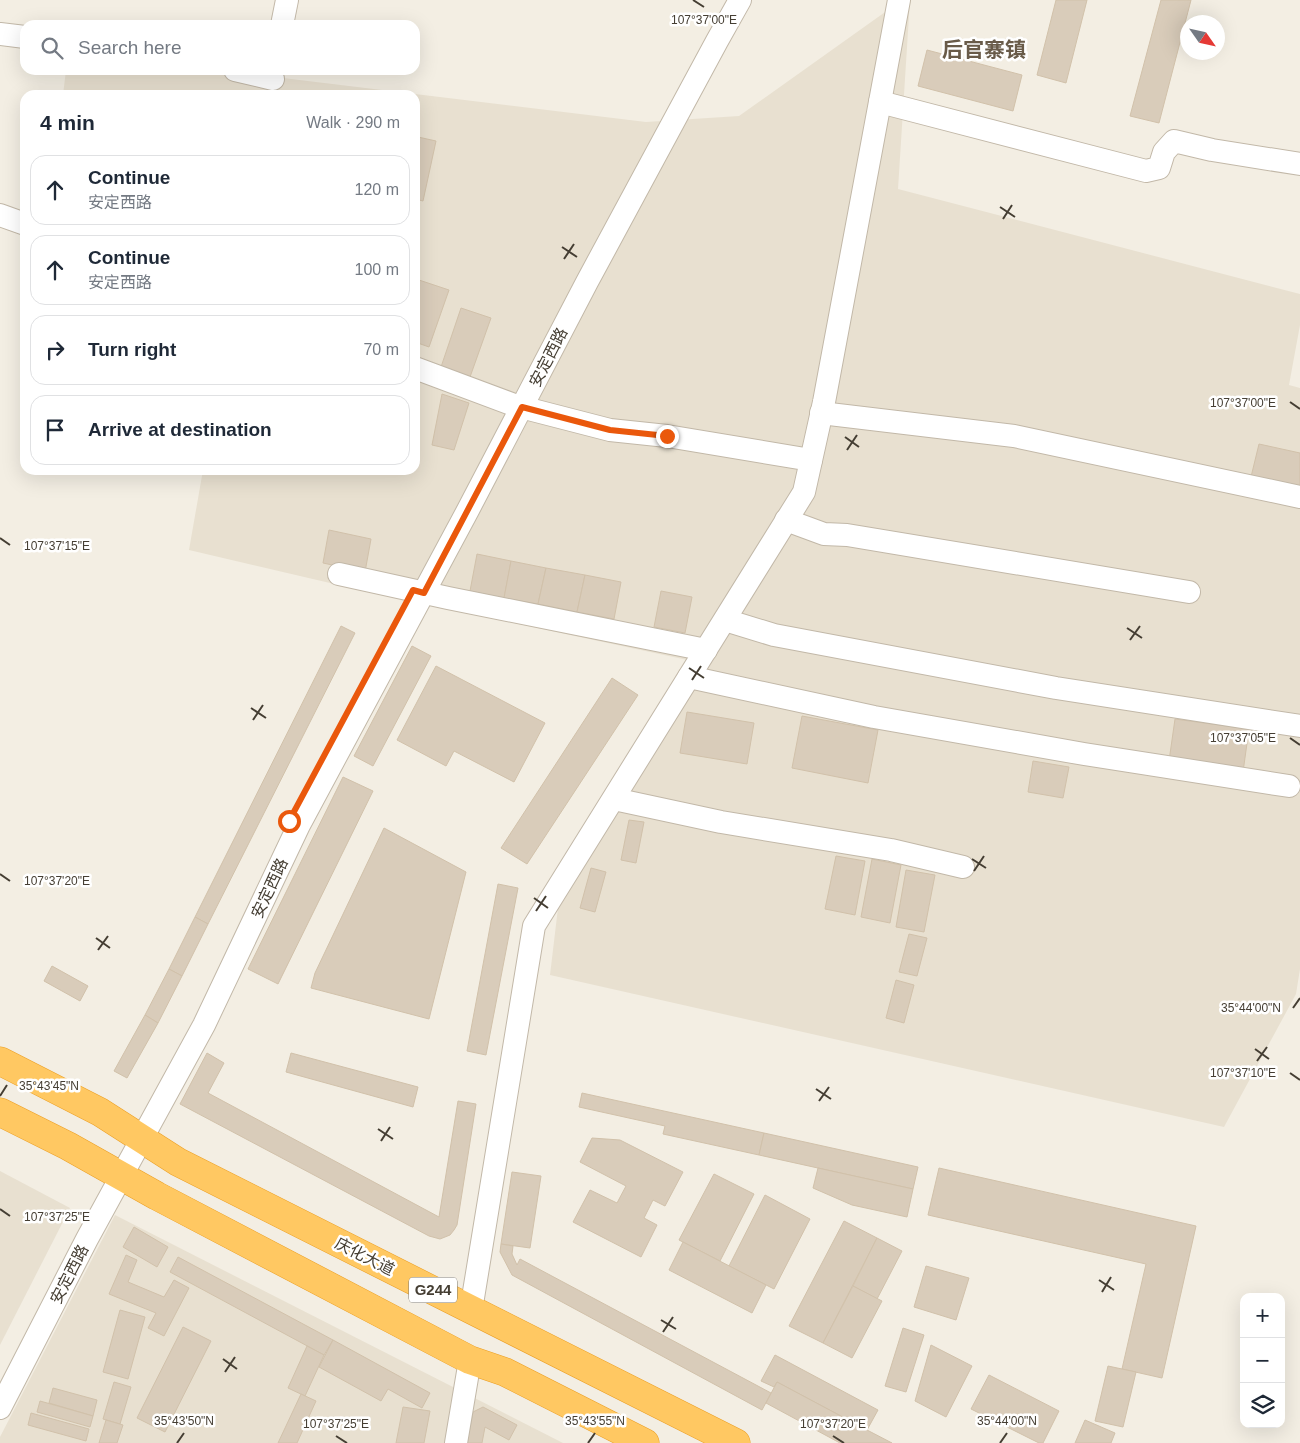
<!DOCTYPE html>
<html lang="en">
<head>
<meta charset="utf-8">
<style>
  body { margin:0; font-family:Arial,"Noto Sans SC",sans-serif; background:#f6f6f7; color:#1f2937 }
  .controls { position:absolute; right:15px; bottom:15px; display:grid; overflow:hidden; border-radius:10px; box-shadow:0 5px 20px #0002 }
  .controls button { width:45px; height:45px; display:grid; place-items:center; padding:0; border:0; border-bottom:1px solid #e0e1e3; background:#fff; color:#1f2937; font:25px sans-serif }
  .compass { position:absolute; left:1180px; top:15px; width:45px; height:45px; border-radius:50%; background:#fff; box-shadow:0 5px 20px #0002; rotate:124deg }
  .stop { position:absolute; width:15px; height:15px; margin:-11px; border:4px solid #ea580c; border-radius:50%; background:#fff }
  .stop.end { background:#ea580c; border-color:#fff; box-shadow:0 1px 5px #0008 }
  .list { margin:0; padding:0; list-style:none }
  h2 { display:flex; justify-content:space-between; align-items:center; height:65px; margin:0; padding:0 20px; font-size:21px }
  h2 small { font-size:16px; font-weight:400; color:#747a83 }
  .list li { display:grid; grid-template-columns:32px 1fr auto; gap:15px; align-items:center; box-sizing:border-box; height:70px; margin:0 10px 10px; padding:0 10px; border:1px solid #e0e1e3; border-radius:15px }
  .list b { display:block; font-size:19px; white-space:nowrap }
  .list p { margin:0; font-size:16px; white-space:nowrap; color:#747a83 }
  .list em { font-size:16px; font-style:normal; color:#747a83 }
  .icon { flex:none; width:28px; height:28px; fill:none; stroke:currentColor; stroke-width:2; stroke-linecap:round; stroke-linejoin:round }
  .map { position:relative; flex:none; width:1300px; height:1443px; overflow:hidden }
  .search { position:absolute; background:#fff; box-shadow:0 5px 20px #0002; left:20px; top:20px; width:400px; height:55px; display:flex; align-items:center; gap:12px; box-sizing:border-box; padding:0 18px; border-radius:15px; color:#747a83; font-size:19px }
  .panel { position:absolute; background:#fff; box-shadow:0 5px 20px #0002; left:20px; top:90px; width:400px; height:385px; border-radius:15px }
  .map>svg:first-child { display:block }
  .residential { fill:#e8e0d0 }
  .building { fill:#d9ccba; stroke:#d1c1aa }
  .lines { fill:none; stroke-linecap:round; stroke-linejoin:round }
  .minor-casing { stroke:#c2b8a8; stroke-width:24 }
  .highway-casing { stroke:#eb9f25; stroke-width:29 }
  .minor { stroke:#fff; stroke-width:22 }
  .highway { stroke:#ffc862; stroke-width:28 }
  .route { stroke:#ea580c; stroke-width:6 }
  .ticks { fill:none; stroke:#453e33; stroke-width:2 }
  .labels { text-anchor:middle; stroke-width:5; stroke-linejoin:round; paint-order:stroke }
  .shield { fill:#fff; stroke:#7d7870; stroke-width:1 }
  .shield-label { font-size:15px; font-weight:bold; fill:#453e33 }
  .street-label { font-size:16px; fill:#453e33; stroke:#fff }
  .district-label { font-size:21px; font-weight:bold; fill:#695b49; stroke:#fff }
  .ticks-label { font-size:12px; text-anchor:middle; fill:#453e33; stroke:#fff; stroke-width:5; stroke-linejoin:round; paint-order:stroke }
</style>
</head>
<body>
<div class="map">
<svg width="1300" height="1443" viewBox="0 0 1300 1443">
  <rect width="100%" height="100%" fill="#f3eee3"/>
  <!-- residential -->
  <g class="residential">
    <path d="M902,0H910L898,189L1300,294V325L1289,385L1300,388V969L1296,994L1224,1127L550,975L560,891L697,662L377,594L189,550L203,470H415V95H63L66,70H217L646,122L739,116Z"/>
    <path d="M0,1171L70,1208L0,1345Z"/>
    <path d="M115,1215L563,1443H0V1437Z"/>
  </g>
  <!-- building -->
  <g class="building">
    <path d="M1056,0H1087L1066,83L1037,75Z"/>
    <path d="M1161,0H1191L1159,123L1130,116Z"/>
    <path d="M927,50L1022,75L1013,111L918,86Z"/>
    <path d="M418,137L436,141L423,201L415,199V150Z"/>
    <path d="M419,280L449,290L429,347L415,342V291Z"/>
    <path d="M461,308L491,318L470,377L441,367Z"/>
    <path d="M442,394L469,403L454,450L432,445Z"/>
    <path d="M1259,444L1300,453V493L1250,481Z"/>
    <path d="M329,530L371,539L365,572L323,563Z"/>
    <path d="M477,554L511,561L504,598L470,591Z"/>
    <path d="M511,561L546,568L538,604L504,598Z"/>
    <path d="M546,568L585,575L577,612L538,604Z"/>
    <path d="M585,575L621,582L614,619L577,612Z"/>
    <path d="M661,591L692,597L685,633L654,627Z"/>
    <path d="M341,626L355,633L208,924L195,917Z"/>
    <path d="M412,646L431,656L373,766L354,756Z"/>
    <path d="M436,666L545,723L514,782L454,751L446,766L397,740Z"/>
    <path d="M612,678L638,695L527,864L501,848Z"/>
    <path d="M687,712L754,723L747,764L680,753Z"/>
    <path d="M802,716L878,730L868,783L792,768Z"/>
    <path d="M1175,719L1249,729L1243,772L1169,761Z"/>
    <path d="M1033,761L1069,767L1063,798L1028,792Z"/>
    <path d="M343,777L373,791L278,984L248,969Z"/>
    <path d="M629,820L644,822L636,863L621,860Z"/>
    <path d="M384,828L466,872L429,1019L311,988L315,973Z"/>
    <path d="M836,856L865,861L855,915L825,909Z"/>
    <path d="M872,859L901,865L890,923L861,917Z"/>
    <path d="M591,868L606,872L595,912L580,908Z"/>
    <path d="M906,870L935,875L924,932L896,927Z"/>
    <path d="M498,884L518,888L486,1055L467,1051Z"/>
    <path d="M195,917L208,924L182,976L169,969Z"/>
    <path d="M909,934L927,938L917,976L899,972Z"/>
    <path d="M52,966L88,986L80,1001L44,981Z"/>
    <path d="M169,969L182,976L158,1023L145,1015Z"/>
    <path d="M896,980L914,985L904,1023L886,1018Z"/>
    <path d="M145,1015L158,1023L127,1078L114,1071Z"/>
    <path d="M207,1053L224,1063L208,1093L439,1217L458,1101L476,1104L457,1225L454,1230L450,1235L440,1239L429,1236L180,1104Z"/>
    <path d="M291,1053L418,1087L413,1107L286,1072Z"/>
    <path d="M582,1093L764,1133L759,1155L663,1134L665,1126L579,1107Z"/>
    <path d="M764,1133L918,1167L913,1189L759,1155Z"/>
    <path d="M592,1138L620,1140L683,1172L665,1206L653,1200L644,1218L657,1225L641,1257L573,1222L590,1190L617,1203L626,1186L580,1162Z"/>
    <path d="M818,1168L913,1189L907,1217L852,1205L813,1188Z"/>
    <path d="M939,1168L1196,1226L1162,1378L1122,1369L1146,1264L928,1215Z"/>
    <path d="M512,1172L541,1176L530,1248L501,1244Z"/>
    <path d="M714,1174L754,1194L720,1261L679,1240Z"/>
    <path d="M765,1195L810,1219L774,1289L729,1266Z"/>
    <path d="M844,1221L877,1238L823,1343L789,1326Z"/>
    <path d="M134,1227L168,1247L157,1267L123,1247Z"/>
    <path d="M877,1238L902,1251L877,1299L853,1286Z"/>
    <path d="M683,1242L766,1285L752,1313L669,1270Z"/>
    <path d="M501,1244L513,1246L512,1254L517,1265L520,1259L771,1393L762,1410L512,1275L500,1252Z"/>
    <path d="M126,1255L137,1260L128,1282L164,1297L174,1280L189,1288L164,1336L148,1328L156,1313L109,1294Z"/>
    <path d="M178,1257L333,1340L324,1355L170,1272Z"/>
    <path d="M926,1266L969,1278L956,1320L914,1307Z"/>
    <path d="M853,1286L882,1301L852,1358L823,1343Z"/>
    <path d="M120,1310L145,1317L128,1379L103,1372Z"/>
    <path d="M183,1327L211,1341L165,1432L137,1418Z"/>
    <path d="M903,1328L924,1335L906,1392L885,1386Z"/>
    <path d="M333,1340L430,1393L422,1408L388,1389L381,1401L319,1367Z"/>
    <path d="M931,1345L972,1366L946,1417L915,1401Z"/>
    <path d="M307,1346L324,1355L305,1396L288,1388Z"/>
    <path d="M775,1355L878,1410L867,1430L777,1382L774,1387L761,1381Z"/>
    <path d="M1108,1366L1136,1372L1123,1427L1095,1421Z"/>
    <path d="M989,1375L1059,1411L1043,1443H1039L971,1409Z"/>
    <path d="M114,1382L131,1387L120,1424L103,1419Z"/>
    <path d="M777,1382L867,1430L892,1443H840L766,1403Z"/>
    <path d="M53,1388L97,1400L93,1416L49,1403Z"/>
    <path d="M301,1394L316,1401L297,1443H278Z"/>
    <path d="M40,1401L93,1416L90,1427L37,1412Z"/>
    <path d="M403,1407L430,1411L424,1443H396Z"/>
    <path d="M483,1407L517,1425L509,1440L485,1427L482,1443H467L473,1412Z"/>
    <path d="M31,1413L89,1429L86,1441L28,1425Z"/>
    <path d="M106,1420L123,1425L117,1443H99Z"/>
    <path d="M1085,1420L1115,1433L1111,1443H1075Z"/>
  </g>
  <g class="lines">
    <!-- minor casing -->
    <g class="minor-casing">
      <g id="minor">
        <path d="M282,25L287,0"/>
        <path d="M0,34L25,37"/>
        <path d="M235,70L273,79"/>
        <path d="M880,102L1146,171L1159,168L1164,152L1174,141L1212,150L1300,164"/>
        <path d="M0,215L25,224"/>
        <path d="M415,368L517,406L610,430L667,436L811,460"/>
        <path d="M821,413L1014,436L1300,497"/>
        <path d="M786,520L824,534L847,535L1189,592"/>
        <path d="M339,574L448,598L706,650"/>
        <path d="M725,620L774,635L1056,688L1300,726"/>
        <path d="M689,677L874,717L1084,754L1289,786"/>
        <path d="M614,799L721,822L891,850L963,867"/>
        <path d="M471,1310L534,926L804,492L824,402L899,0"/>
        <path d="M0,1408L87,1239L204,1025L299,825L468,510L587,282L717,41L740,0"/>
        <path d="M456,1443L470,1360"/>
      </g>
    </g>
    <!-- highway casing -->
    <g class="highway-casing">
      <g id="highway">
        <path d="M0,1061L100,1112L178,1162L736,1443"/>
        <path d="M0,1112L68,1146L157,1196L470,1360L505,1372L645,1443"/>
      </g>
    </g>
    <!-- minor -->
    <use href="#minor" class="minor"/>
    <!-- highway -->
    <use href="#highway" class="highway"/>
  </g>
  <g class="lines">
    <!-- route -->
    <path class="route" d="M289,821L413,590L424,593L522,407L610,430L667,436"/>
  </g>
  <!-- ticks -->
  <path class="ticks" d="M693,0L704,7M1000,207L1015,217M1003,219L1012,205M562,247L577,257M564,259L574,244M1290,402L1300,409M845,437L859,447M847,450L857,435M0,538L10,545M1127,628L1142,638M1130,640L1140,626M689,668L704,678M692,680L701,666M251,708L266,718M253,720L263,705M1290,738L1300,745M972,859L986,868M974,871L984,856M0,874L10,881M534,898L548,908M536,911L546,896M96,938L110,948M98,950L108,936M1293,1008L1300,998M1255,1049L1269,1059M1257,1061L1267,1047M1290,1073L1300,1080M816,1089L831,1099M0,1096L7,1085M819,1101L829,1087M378,1129L393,1139M381,1141L390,1127M0,1209L10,1216M1099,1280L1114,1290M1102,1292L1111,1277M661,1320L676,1329M663,1332L673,1317M223,1359L237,1369M225,1372L235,1357M336,1436L347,1443M833,1436L844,1443M177,1443L184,1433M588,1443L595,1433M1000,1443L1007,1433"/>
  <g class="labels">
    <!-- shield labels -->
    <rect class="shield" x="409" y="1277.5" width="48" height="25" rx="4"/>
    <g class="shield-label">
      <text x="433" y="1295">G244</text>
    </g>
    <!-- street labels -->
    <g class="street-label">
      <text transform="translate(548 357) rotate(-63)" y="6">安定西路</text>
      <text transform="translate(269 888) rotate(-65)" y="6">安定西路</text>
      <text transform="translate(365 1256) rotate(27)" y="6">庆化大道</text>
      <text transform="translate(69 1274) rotate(-63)" y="6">安定西路</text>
    </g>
    <!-- district labels -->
    <g class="district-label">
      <text x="984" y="57">后官寨镇</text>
    </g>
  </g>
  <g class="ticks-label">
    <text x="704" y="24">107°37'00"E</text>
    <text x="1243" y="407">107°37'00"E</text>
    <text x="57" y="550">107°37'15"E</text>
    <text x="1243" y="742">107°37'05"E</text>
    <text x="57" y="885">107°37'20"E</text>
    <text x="1251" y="1012">35°44'00"N</text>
    <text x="1243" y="1077">107°37'10"E</text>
    <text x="49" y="1090">35°43'45"N</text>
    <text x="57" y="1221">107°37'25"E</text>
    <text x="184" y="1425">35°43'50"N</text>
    <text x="595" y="1425">35°43'55"N</text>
    <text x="1007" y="1425">35°44'00"N</text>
    <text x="336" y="1428">107°37'25"E</text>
    <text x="833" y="1428">107°37'20"E</text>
  </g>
</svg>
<div class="controls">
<button>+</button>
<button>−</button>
<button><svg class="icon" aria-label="layers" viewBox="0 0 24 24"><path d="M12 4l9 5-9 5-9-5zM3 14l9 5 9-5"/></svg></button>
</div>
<svg class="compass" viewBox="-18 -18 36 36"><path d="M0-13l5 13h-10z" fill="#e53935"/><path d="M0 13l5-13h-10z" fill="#747a83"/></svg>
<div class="stop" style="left:289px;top:821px"></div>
<div class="stop end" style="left:667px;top:436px"></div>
<div class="search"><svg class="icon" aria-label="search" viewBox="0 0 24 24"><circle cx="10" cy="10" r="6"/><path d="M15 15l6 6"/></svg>Search here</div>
<section class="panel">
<h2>4 min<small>Walk · 290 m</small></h2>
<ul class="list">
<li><svg class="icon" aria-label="ahead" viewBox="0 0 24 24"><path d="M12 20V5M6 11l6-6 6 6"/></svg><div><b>Continue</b><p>安定西路</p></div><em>120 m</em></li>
<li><svg class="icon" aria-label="ahead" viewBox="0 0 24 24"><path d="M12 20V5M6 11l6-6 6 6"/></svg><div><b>Continue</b><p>安定西路</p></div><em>100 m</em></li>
<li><svg class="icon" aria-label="right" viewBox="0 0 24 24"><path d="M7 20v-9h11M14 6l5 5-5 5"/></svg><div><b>Turn right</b></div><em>70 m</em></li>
<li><svg class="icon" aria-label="arrive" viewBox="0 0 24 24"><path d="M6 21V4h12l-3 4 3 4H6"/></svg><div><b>Arrive at destination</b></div></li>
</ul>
</section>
</div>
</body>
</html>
